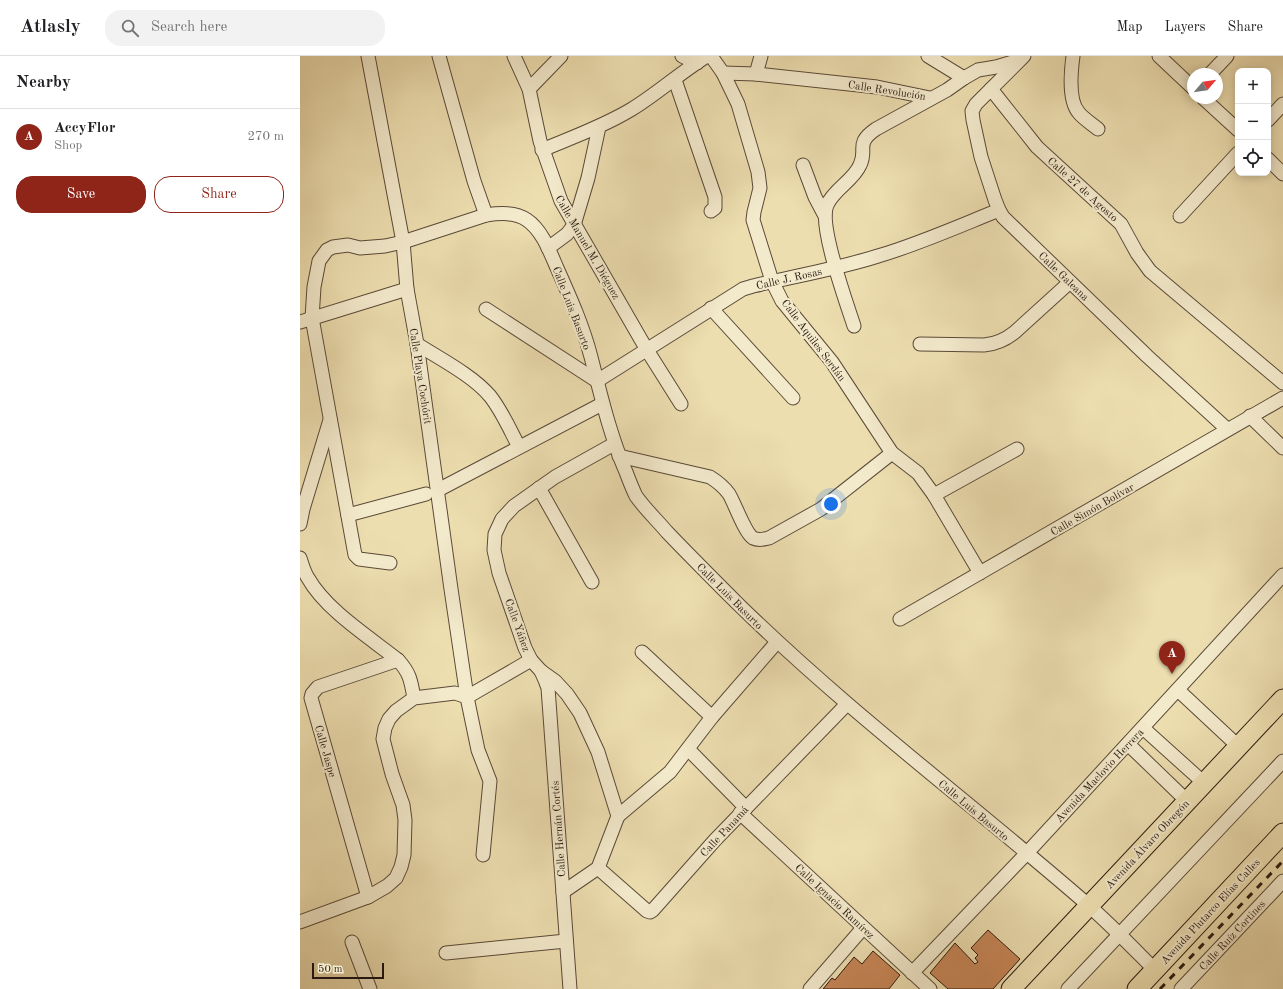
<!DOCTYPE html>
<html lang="en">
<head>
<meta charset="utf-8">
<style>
  body { margin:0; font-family:"Old Standard TT",serif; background:#f2f2f2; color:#202124 }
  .controls { position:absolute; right:12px; top:12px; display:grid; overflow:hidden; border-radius:8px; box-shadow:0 2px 10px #0003 }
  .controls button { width:36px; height:36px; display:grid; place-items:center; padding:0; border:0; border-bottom:1px solid #e0e0e0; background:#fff; color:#202124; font:20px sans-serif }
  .compass { position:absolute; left:887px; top:12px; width:36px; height:36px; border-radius:50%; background:#fff; box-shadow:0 2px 10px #0003; rotate:61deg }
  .scale { position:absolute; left:12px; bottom:10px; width:72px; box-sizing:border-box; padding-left:4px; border:2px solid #291910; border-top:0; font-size:11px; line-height:14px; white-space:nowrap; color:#291910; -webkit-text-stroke:3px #f3eacc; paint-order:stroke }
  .you { position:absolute; left:531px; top:448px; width:14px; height:14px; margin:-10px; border:3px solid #fff; border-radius:50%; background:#1a73e8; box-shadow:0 0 0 6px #1a73e833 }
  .badge { display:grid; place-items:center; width:26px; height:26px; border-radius:50%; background:#8f2418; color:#fff; font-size:13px; font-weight:700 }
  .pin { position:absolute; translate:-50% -33px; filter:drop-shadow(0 1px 2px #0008) }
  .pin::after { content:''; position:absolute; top:21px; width:14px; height:12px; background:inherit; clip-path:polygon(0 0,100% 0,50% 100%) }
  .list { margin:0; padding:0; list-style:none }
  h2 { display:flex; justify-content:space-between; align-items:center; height:52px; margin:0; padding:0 16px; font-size:17px }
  h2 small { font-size:13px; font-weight:400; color:#757577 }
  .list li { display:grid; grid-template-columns:26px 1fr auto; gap:12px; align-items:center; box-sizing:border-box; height:56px; padding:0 16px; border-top:1px solid #e0e0e0 }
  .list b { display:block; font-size:15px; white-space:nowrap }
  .list p { margin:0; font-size:13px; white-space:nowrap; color:#757577 }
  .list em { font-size:13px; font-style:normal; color:#757577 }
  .actions { display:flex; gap:8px; padding:12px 16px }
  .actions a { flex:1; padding:9px 0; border:1px solid #8f2418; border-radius:16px; text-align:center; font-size:14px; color:#8f2418 }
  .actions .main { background:#8f2418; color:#fff }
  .icon { flex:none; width:22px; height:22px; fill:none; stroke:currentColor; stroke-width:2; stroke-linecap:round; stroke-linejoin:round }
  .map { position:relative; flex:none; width:983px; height:933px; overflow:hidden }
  header { display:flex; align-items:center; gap:24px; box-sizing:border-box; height:56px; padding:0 20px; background:#fff; border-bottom:1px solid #e0e0e0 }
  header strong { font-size:19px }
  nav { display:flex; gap:22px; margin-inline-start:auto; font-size:14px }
  .search { width:280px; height:36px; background:#f2f2f2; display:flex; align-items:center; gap:10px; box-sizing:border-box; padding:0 14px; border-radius:16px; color:#757577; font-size:15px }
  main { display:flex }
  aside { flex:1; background:#fff }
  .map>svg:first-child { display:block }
  .building { fill:#c58455; stroke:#291910 }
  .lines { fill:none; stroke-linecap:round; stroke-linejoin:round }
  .minor-casing { stroke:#5a4a38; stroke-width:15 }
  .highway-casing { stroke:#291910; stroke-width:21 }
  .minor { stroke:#f3eacc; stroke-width:13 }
  .highway { stroke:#eddeb0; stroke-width:19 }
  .rail { stroke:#291910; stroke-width:3; stroke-dasharray:7 7; stroke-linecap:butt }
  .labels { text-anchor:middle; stroke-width:4; stroke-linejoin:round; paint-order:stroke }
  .street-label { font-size:11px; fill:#291910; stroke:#f3eacc }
</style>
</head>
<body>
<header>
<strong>Atlasly</strong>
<div class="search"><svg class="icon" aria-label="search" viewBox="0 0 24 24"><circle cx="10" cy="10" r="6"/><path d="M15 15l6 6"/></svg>Search here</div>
<nav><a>Map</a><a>Layers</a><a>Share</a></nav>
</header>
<main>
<aside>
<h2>Nearby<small></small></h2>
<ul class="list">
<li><span class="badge">A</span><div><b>AccyFlor</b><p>Shop</p></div><em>270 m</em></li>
</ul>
<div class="actions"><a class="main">Save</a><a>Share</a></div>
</aside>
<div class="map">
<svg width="983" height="933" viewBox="0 0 983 933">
  <rect width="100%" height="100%" fill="#eddeb0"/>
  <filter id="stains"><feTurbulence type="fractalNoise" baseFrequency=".005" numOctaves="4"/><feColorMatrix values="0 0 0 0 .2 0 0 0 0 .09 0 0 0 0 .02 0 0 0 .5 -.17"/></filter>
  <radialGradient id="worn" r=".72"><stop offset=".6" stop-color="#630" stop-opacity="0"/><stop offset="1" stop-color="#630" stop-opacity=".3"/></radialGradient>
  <!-- building -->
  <g class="building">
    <path d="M688,874L720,903L693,933H648L630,917L655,887L675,908L678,906L675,902L678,899L671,892Z"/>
    <path d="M573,895L600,919L589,933H523L532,922L535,924L554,901L562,908Z"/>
  </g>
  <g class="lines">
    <!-- minor casing -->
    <g class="minor-casing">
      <g id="minor">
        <path d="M68,0L103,186L107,233L117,288L151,533L167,641L178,694L190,725L183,799"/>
        <path d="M139,0L174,125L186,159"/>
        <path d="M214,0L229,33L240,85L261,145L347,294L381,348"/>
        <path d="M382,0L397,7"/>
        <path d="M411,0L423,17L438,48L458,116L460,132L454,156L453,164L472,225L482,245L532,306L592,397L618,417L634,439L680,517"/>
        <path d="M628,0L664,22"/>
        <path d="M724,0L676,48L672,55L673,64L681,101L695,144L699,154L703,161L847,300L927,373"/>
        <path d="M773,0C771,15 768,45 779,57C784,63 792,68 798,73"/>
        <path d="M859,0L893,32"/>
        <path d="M423,17L456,18L577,31L630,42"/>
        <path d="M456,18L461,0"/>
        <path d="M910,18L927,0"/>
        <path d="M375,24L415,141V152L411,155"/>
        <path d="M229,33L261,0"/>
        <path d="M691,33L737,91L821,168L837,197L850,215L983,327"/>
        <path d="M903,42L938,74"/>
        <path d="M968,64L983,48"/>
        <path d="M242,94C273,81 304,70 332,53C358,37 381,16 407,0"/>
        <path d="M968,103L983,118"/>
        <path d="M503,109L515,141L525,160"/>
        <path d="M880,160L938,97"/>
        <path d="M248,192L259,184L267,178L274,169L288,122L299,71"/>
        <path d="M411,252L493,342"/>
        <path d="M186,253L297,325L443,233L453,230C495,220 537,213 578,200C619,188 659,170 699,154"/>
        <path d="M0,266L107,233"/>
        <path d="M554,270C547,248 518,169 527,149C534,133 553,125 560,109C568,93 554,88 576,73L647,34L664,22L678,14L696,11L716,5"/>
        <path d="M117,288C140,303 172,319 190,340C202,355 210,374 219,391"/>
        <path d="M620,288L684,289C696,288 705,284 715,276L770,226"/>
        <path d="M950,360L983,392"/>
        <path d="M319,400L410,421C418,426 424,431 429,438C435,448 445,477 453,482C459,485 464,483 469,482L521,453L592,397"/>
        <path d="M239,432L292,526"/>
        <path d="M138,434L302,348"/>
        <path d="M634,439L717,393"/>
        <path d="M48,459L126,438"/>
        <path d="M0,468L3,453L30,364"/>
        <path d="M0,502C2,508 4,516 8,522C26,554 69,581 98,604C110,617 111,625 114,642"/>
        <path d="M90,507L59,503L55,499L12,262L14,231L19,205L27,194L33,191L48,189L60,192L85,190L103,186L186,159C200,157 215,156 227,164C242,174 250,196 257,212C270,241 283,270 291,301C301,340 310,379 326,416C329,424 332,432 336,440C345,453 357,464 367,476C390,500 413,523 437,547C547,655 671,747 787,848C811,869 833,892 855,914"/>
        <path d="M600,563L983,342"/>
        <path d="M342,596L412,661"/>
        <path d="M241,615L245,624L248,632L270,933"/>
        <path d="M878,634L938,690"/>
        <path d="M167,641L231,604"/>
        <path d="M843,672L904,727"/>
        <path d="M828,688L887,745"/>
        <path d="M388,693L446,752"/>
        <path d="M440,757L630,933"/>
        <path d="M318,760L370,716L412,661L477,586"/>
        <path d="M298,812L347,855L350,856L353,854L415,784L547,648"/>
        <path d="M263,836L298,812L318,760L298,696L280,657L267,638L255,625L241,615L231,604L225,592L199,517L194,494L195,478L202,463L214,450L255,421L314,388"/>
        <path d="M68,841L11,642L12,638L18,631L98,604"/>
        <path d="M0,866L68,841L87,830L96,822L101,811L104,799L105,764L103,749L92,718L83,683L85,672L89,663L96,655L114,642L155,637L167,641"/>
        <path d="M52,886L70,933"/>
        <path d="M146,897L266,885"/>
        <path d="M612,917L727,797L983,519"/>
        <path d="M510,933L563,872"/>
        <path d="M768,933L983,705"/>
        <path d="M881,933L983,825"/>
      </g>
    </g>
    <!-- highway casing -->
    <g class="highway-casing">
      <g id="highway">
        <path d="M711,933L983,643"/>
        <path d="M837,933L983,777"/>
      </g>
    </g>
    <!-- minor -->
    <use href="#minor" class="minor"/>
    <!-- highway -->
    <use href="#highway" class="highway"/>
    <!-- rail -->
    <path class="rail" d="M860,933L983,805"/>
  </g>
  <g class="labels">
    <!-- street labels -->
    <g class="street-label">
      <text transform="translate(587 34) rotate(9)" y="4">Calle Revolución</text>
      <text transform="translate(783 133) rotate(42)" y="4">Calle 27 de Agosto</text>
      <text transform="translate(288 191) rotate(60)" y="4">Calle Manuel M. Diéguez</text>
      <text transform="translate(764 220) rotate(44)" y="4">Calle Galeana</text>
      <text transform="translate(489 222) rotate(-13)" y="4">Calle J. Rosas</text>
      <text transform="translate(272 252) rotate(69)" y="4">Calle Luis Basurto</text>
      <text transform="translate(514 284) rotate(53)" y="4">Calle Aquiles Serdán</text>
      <text transform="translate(121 320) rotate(81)" y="4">Calle Playa Cochórit</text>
      <text transform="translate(792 453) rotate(-30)" y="4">Calle Simón Bolívar</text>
      <text transform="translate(430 540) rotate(45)" y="4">Calle Luis Basurto</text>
      <text transform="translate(218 569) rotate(70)" y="4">Calle Yáñez</text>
      <text transform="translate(26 695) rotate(74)" y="4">Calle Jaspe</text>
      <text transform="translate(799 719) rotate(-47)" y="4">Avenida Maclovio Herrera</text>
      <text transform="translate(674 754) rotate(40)" y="4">Calle Luis Basurto</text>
      <text transform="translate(258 773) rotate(-94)" y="4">Calle Hernán Cortés</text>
      <text transform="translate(424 775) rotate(-47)" y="4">Calle Panamá</text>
      <text transform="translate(847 788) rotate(-47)" y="4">Avenida Álvaro Obregón</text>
      <text transform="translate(535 845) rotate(43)" y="4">Calle Ignacio Ramírez</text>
      <text transform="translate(910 855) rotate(-47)" y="4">Avenida Plutarco Elías Calles</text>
      <text transform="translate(932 879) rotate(-47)" y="4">Calle Ruíz Cortines</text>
    </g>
  </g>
  <rect width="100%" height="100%" filter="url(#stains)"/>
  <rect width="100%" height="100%" fill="url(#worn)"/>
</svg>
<div class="controls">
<button>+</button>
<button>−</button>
<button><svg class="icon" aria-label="locate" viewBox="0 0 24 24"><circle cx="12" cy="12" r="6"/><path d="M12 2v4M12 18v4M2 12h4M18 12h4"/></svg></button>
</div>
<svg class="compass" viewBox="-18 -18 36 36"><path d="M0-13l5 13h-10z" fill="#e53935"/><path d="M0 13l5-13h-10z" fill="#757577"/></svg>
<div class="scale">50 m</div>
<div class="you"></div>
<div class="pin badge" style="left:872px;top:618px">A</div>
</div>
</main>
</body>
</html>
